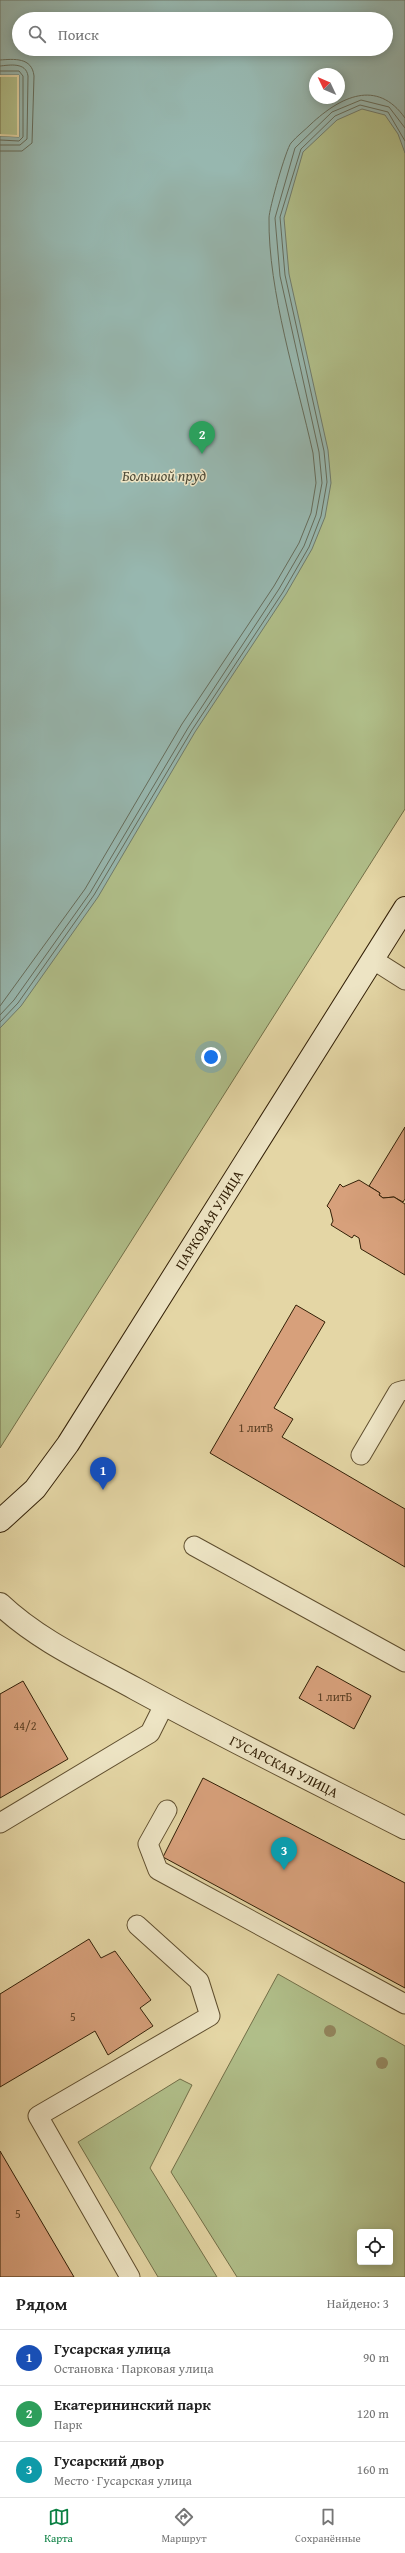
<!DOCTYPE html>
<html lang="ru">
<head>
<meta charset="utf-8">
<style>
  body { margin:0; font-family:"Gentium Book Plus",serif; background:#f2f2f2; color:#222 }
  .controls { position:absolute; right:12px; bottom:12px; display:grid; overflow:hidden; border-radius:4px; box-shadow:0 2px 10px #0003 }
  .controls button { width:36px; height:36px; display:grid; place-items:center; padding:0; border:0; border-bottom:1px solid #e0e0e0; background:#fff; color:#222; font:20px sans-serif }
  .compass { position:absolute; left:309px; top:68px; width:36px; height:36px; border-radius:50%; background:#fff; box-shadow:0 2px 10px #0003; rotate:314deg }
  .you { position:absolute; left:211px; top:1057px; width:14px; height:14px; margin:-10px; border:3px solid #fff; border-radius:50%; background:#1a73e8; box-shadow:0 0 0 6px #1a73e833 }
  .badge { display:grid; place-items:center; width:26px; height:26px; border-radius:50%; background:#0b8043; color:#fff; font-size:13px; font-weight:700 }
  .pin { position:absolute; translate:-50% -33px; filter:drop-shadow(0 1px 2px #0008) }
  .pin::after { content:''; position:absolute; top:21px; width:14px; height:12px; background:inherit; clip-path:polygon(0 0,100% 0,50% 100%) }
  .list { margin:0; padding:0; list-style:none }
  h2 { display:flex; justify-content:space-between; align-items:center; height:52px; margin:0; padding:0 16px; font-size:17px }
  h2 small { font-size:13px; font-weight:400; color:#767676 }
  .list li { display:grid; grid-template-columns:26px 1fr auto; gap:12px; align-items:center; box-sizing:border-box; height:56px; padding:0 16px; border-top:1px solid #e0e0e0 }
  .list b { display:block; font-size:15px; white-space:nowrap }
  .list p { margin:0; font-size:13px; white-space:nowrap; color:#767676 }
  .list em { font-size:13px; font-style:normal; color:#767676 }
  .icon { flex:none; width:22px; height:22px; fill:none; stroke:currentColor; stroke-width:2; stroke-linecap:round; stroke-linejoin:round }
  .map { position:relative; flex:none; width:405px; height:2277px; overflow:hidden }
  .search { position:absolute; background:#fff; box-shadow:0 2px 10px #0003; left:12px; right:12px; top:12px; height:44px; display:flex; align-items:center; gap:10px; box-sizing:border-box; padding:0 14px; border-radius:22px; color:#767676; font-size:15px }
  .sheet { height:220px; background:#fff }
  nav { display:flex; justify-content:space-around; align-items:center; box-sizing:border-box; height:56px; border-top:1px solid #e0e0e0; background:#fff; font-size:11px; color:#767676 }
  nav a { display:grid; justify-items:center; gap:2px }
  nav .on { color:#0b8043 }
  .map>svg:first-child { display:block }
  .green { fill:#b0be89; stroke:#726f48; fill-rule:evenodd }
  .water { fill:#97b7af; stroke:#6f7b6c; fill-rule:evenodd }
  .pier { fill:#e4d6a5 }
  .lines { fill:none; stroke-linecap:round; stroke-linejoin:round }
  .shore { stroke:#656c5b; stroke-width:1 }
  .building { fill:#d7a07b; stroke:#332007 }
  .service-casing { stroke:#5f4e2e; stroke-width:21 }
  .tertiary-casing { stroke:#5f4e2e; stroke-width:24 }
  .secondary-casing { stroke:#332007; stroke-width:24 }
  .service { stroke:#ede4c4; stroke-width:19 }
  .tertiary { stroke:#ede4c4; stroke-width:22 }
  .secondary { stroke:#ede4c4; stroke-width:22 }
  .tree { fill:#948860 }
  .labels { text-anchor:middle; stroke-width:3; stroke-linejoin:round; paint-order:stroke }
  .number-label { font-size:12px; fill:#5c4024 }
  .street-label { font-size:14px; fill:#332007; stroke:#ede4c4 }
  .water-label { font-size:15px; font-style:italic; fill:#514d39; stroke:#ede4c4 }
</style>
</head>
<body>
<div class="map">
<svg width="405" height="2277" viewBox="0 0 405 2277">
  <rect width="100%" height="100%" fill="#e4d6a5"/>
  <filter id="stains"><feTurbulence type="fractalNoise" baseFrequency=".005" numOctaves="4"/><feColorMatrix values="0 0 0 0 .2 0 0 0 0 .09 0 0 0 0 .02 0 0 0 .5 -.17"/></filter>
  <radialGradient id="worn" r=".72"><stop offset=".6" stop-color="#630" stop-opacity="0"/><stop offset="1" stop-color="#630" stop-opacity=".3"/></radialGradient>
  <!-- green -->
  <g class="green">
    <path d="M0,0H405V809L0,1448ZM19,19H386V49H19ZM315,74H339V98H315Z"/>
    <path d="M278,1974L405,2046V2277H237L171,2172ZM360,2232H390V2262H360Z"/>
    <path d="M180,2079L192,2085L150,2168L217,2277H158L78,2142Z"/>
  </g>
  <!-- water -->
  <path class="water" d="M0,0H405V153L398,134L385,115L362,109L337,120L303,152L284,218L289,274L328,450L331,483L325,517L312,549L286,594L195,732L98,897L21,1006L0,1028V136L19,137V75H0ZM19,19H386V49H19ZM315,74H339V98H315Z"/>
  <!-- pier -->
  <path class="pier" d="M0,75H19V137L0,136V134L17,135V77H0Z"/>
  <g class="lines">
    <!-- shore -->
    <g class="shore">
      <path d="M0,60C14,59 32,57 34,76L32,143L22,151H0"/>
      <path d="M0,66C10,65 26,62 28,76L27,139L20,145H0"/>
      <path d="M0,71H19L23,76V137L19,141L0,140"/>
      <path d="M0,1006L85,889L182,724L274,586L299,543L311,513L316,483L313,453C297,381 268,291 269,218C269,209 286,149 291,143C297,136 305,130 311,124C340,97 377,78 405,118"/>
      <path d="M0,1015L14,1000L90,893L188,728L279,589L304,546L316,515L322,483L319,452L280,276L275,218L295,148L332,112L361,100L389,107L405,128"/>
      <path d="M0,1022L18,1003L94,895L192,730L283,592L309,547L321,516L327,482L324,451L285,275L280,217L301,149L335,116L360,105L388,112L405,141"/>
    </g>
  </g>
  <!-- building -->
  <g class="building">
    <path d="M405,1127V1199L403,1202L394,1197L383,1198L379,1195L380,1193L369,1186Z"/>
    <path d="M359,1180L380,1193L379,1195L383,1198L394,1197L405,1204V1275L361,1249L359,1238L354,1235L352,1238L331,1225L333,1221L330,1209L327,1206L340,1184L343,1187Z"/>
    <path d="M296,1305L325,1322L274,1408L293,1419L282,1437L405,1509V1567L210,1453Z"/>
    <path d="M317,1666L371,1696L354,1729L299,1698Z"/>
    <path d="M23,1681L68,1759L0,1798V1694Z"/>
    <path d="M203,1778L405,1883V1988L163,1857Z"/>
    <path d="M89,1939L101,1958L115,1951L151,2000L140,2008L153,2026L108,2055L95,2031L0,2087V1994Z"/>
    <path d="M0,2151L74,2277H0Z"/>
  </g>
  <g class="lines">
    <!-- service casing -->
    <g class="service-casing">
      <g id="service">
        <path d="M372,959L405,980"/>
        <path d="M361,1455L398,1392L405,1390"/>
        <path d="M194,1546L405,1662"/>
        <path d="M167,1810L148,1844L158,1870L405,2004"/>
        <path d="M0,1823L150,1733L164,1705"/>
        <path d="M130,2277L38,2116L210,2016L199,1981L137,1925"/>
      </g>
    </g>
    <!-- tertiary casing -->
    <g class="tertiary-casing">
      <g id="tertiary">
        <path id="s1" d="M0,1604C39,1641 89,1663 136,1689C224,1737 315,1782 405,1828"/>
      </g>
    </g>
    <!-- secondary casing -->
    <g class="secondary-casing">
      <g id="secondary">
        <path id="s2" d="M0,1521L35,1489L68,1444L405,908"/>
      </g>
    </g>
    <!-- service -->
    <use href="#service" class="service"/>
    <!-- tertiary -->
    <use href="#tertiary" class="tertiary"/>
    <!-- secondary -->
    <use href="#secondary" class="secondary"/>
  </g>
  <!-- trees -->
  <g class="tree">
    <circle cx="330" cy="2031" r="6"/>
    <circle cx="382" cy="2063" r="6"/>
  </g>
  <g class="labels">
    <!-- number labels -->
    <g class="number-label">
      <text x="256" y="1432">1 литВ</text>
      <text x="335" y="1701">1 литБ</text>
      <text x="25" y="1730">44/2</text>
      <text x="73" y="2021">5</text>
      <text x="18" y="2218">5</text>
    </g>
    <!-- street labels -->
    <g class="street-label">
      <text dy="5" stroke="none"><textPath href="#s2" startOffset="368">ПАРКОВАЯ УЛИЦА</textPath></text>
      <text dy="5" stroke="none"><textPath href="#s1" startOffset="328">ГУСАРСКАЯ УЛИЦА</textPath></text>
    </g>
    <!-- water labels -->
    <g class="water-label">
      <text x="164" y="481">Большой пруд</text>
    </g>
  </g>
  <rect width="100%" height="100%" filter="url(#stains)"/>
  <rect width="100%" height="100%" fill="url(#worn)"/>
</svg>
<div class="controls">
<button><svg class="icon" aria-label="locate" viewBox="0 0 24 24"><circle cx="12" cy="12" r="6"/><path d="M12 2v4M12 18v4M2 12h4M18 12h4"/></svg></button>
</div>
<svg class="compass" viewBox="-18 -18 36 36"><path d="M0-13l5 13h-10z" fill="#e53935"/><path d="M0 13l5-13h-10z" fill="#767676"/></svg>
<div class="you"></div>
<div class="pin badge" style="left:103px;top:1490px;background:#1a4fb4">1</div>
<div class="pin badge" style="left:202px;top:454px;background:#2e9e5b">2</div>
<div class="pin badge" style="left:284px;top:1870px;background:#0f9aa8">3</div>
<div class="search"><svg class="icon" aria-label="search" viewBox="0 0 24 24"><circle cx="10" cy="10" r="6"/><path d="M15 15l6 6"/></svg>Поиск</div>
</div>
<section class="sheet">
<h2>Рядом<small>Найдено: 3</small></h2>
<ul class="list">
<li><span class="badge" style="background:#1a4fb4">1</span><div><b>Гусарская улица</b><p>Остановка · Парковая улица</p></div><em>90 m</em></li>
<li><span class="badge" style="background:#2e9e5b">2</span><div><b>Екатерининский парк</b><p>Парк</p></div><em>120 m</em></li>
<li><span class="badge" style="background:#0f9aa8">3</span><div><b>Гусарский двор</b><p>Место · Гусарская улица</p></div><em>160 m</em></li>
</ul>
</section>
<nav>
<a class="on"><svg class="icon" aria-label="map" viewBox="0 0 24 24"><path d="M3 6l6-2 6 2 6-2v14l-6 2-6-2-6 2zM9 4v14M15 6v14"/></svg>Карта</a>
<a><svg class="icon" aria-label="directions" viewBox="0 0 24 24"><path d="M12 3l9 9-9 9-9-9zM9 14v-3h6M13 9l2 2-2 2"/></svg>Маршрут</a>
<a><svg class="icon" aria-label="saved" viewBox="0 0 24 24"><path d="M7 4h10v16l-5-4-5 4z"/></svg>Сохранённые</a>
</nav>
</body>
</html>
